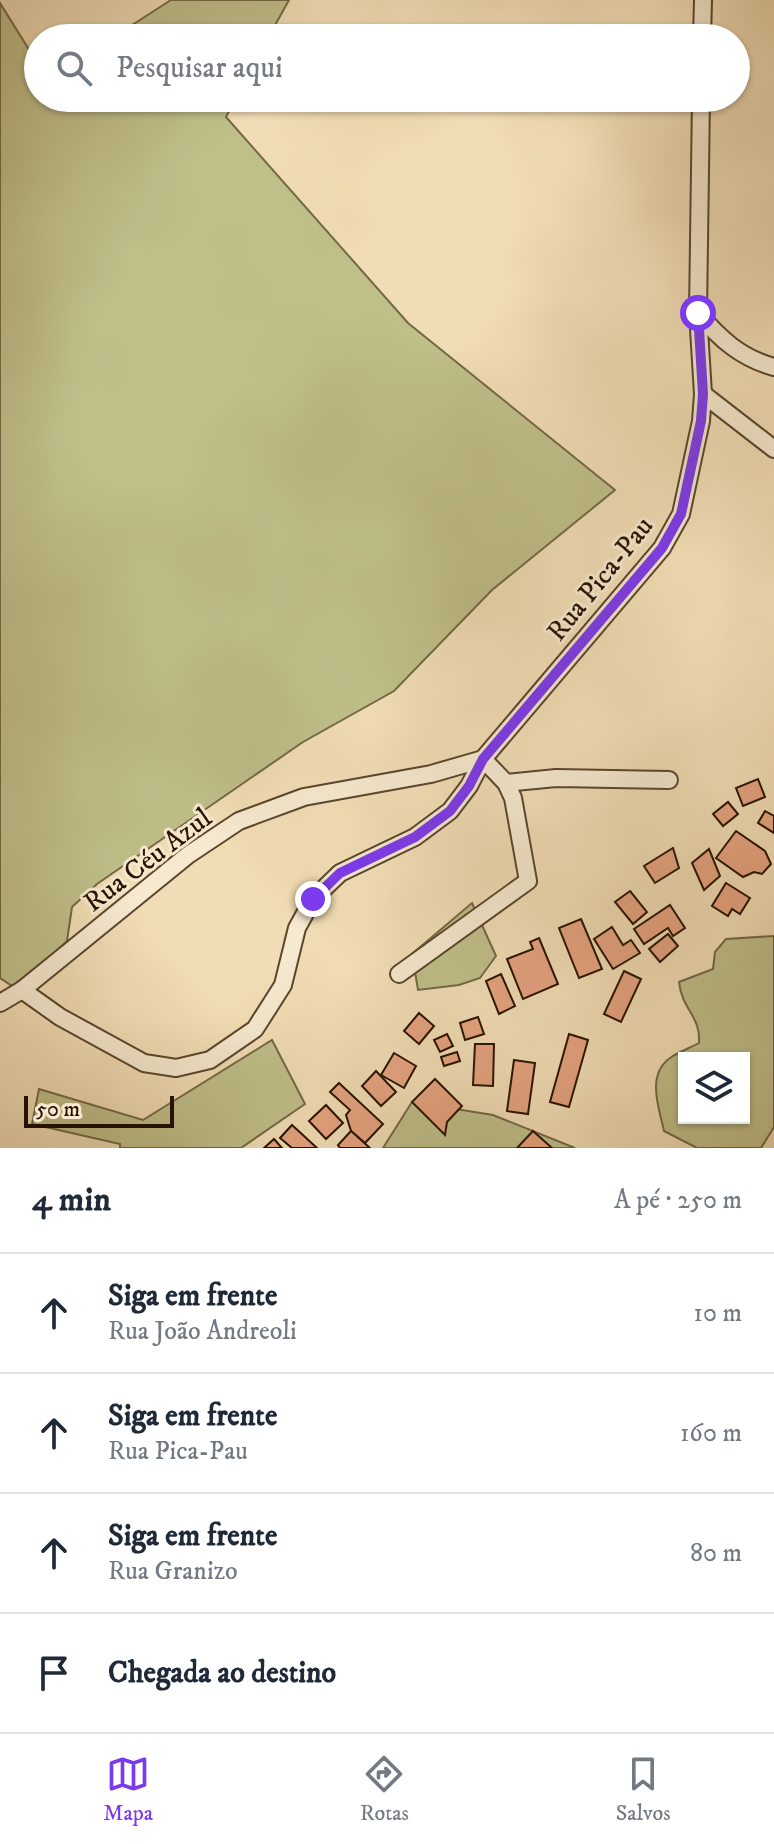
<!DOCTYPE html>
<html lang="pt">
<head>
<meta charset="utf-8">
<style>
  body { margin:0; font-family:"IM FELL DW Pica",serif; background:#f2f2f3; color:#1f2937 }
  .controls { position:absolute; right:24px; bottom:24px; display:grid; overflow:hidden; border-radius:0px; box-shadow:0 2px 6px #0004 }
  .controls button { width:72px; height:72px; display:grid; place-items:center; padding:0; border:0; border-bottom:2px solid #e0e1e3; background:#fff; color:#1f2937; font:40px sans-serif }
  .scale { position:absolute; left:24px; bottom:20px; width:150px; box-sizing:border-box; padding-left:8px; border:4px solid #281200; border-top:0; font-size:22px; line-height:28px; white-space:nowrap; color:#281200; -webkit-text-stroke:6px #f6e9cf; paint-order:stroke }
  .stop { position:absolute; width:24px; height:24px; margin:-18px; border:6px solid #7c3aed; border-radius:50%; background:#fff }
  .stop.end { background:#7c3aed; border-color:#fff; box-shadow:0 2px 8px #0008 }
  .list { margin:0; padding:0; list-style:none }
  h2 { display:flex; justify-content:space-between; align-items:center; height:104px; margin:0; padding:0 32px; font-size:34px }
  h2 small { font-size:26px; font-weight:400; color:#747a83 }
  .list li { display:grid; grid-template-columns:52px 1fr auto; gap:24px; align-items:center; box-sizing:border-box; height:120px; padding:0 32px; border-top:2px solid #e0e1e3 }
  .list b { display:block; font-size:30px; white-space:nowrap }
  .list p { margin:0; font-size:26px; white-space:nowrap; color:#747a83 }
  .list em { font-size:26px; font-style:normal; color:#747a83 }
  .icon { flex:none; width:44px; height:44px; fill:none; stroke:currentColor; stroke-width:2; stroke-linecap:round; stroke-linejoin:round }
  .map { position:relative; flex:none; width:774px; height:1148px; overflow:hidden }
  .search { position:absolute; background:#fff; box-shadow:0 2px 6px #0004; left:24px; right:24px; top:24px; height:88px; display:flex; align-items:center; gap:20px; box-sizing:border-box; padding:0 28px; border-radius:44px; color:#747a83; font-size:30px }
  .sheet { height:584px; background:#fff }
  nav { display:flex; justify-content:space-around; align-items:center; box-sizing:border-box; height:112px; border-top:2px solid #e0e1e3; background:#fff; font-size:22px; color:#747a83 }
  nav a { display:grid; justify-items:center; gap:4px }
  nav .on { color:#7c3aed }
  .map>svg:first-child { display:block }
  .green { fill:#bfbf8a; stroke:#746845; stroke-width:2; fill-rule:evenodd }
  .building { fill:#e5a380; stroke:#281200; stroke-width:2 }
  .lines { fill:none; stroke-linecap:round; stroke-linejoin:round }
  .minor-casing { stroke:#5a452d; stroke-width:20 }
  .minor { stroke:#f6e9cf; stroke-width:16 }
  .route { stroke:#7c3aed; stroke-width:10 }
  .labels { text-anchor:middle; stroke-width:6; stroke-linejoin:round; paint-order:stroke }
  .street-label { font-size:28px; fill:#281200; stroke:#f6e9cf }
</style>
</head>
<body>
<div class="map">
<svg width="774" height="1148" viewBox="0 0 774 1148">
  <rect width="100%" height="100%" fill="#f1ddb5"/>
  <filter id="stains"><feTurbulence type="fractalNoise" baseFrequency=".0025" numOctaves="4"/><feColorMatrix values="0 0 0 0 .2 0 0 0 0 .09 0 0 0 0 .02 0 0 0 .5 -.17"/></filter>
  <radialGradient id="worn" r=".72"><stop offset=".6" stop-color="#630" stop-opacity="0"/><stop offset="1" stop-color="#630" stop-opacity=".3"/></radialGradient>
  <!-- green -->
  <g class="green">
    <path d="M171,0H289L268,38H112Z"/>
    <path d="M0,3L38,64V98H236L226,117L408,323L615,490L492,590L394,691L303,742L97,884L72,907L67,941L42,965L12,986L0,978Z"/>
    <path d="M472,903L496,956L480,978L459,985L418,990L412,954Z"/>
    <path d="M774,936V1127L761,1148H697L664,1131C659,1108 646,1075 670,1058C678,1052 690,1048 699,1043C701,1016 682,1010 679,982L713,969L715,952L726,939ZM744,1058V1118H684V1058Z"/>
    <path d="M272,1040L305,1104L241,1148H120V1144L32,1124L39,1089L143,1120Z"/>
    <path d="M412,1102L493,1115L575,1148H383Z"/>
  </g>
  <!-- building -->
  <g class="building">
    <path d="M758,779L765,797L743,806L736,788Z"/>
    <path d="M728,802L738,814L723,826L713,814Z"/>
    <path d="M765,811L774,816V833L758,823Z"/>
    <path d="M736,831L765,851L771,864L762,874L754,872L743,877L716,858Z"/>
    <path d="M673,848L679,868L655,883L644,866Z"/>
    <path d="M709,849L720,876L704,890L692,863Z"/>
    <path d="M726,883L750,898L740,914L732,909L728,916L712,906Z"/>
    <path d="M630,891L647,912L633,924L615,902Z"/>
    <path d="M670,905L685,928L673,936L668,928L644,944L634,929Z"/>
    <path d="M581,919L602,969L579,978L559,928Z"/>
    <path d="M612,927L623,945L631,940L640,953L613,969L594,939Z"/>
    <path d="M668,934L678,946L660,962L649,949Z"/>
    <path d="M539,938L558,984L523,999L507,959L533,949L530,942Z"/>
    <path d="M624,971L641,979L621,1022L604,1014Z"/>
    <path d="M501,974L515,1006L499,1014L486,981Z"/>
    <path d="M419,1013L434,1026L419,1044L404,1031Z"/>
    <path d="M478,1017L484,1034L465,1040L460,1023Z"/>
    <path d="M447,1034L453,1046L440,1052L434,1040Z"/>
    <path d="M569,1034L588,1040L569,1107L550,1102Z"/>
    <path d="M475,1044H494L493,1086L473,1085Z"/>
    <path d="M457,1052L460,1061L444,1066L441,1057Z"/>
    <path d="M394,1053L416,1066L404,1088L381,1075Z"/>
    <path d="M514,1060L535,1063L528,1114L507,1111Z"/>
    <path d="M376,1071L396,1092L381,1106L362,1086Z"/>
    <path d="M435,1079L462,1106L447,1122L445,1135L412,1102Z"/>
    <path d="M339,1083L383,1124L365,1143L351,1131L346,1115L350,1110L330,1092Z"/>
    <path d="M326,1105L343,1123L326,1139L309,1121Z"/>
    <path d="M292,1125L317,1148H292L280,1138Z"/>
    <path d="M351,1131L370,1148H340L338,1145Z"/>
    <path d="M533,1131L552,1148H517Z"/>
    <path d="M274,1139L282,1148H264Z"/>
  </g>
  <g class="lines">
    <!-- minor casing -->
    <g class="minor-casing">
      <g id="minor">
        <path d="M702,38L703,0"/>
        <path d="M698,313C720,339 741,358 774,367"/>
        <path d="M703,394L774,449"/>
        <path d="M506,783L556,778L669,780"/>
        <path d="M399,974L528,881L513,798L506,783L483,759"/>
        <path d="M22,990L60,1017L144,1063L176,1068L210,1060L255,1029L283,985L297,928L313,899L340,873L415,837L450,811L469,786L483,759L662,548L681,514L701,421L703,394L698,313L701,98"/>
        <path d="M0,1003L22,990L188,855L239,821L304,797L431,774L483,759"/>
      </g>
    </g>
    <!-- minor -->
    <use href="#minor" class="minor"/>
  </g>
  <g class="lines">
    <!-- route -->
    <path class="route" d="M313,899L340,873L415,837L450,811L469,786L483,759L662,548L681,514L701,421L703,394L698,313"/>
  </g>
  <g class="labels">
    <!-- street labels -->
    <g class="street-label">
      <text transform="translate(599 578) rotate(-51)" y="10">Rua Pica-Pau</text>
      <text transform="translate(147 859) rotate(-37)" y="10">Rua Céu Azul</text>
    </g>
  </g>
  <rect width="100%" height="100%" filter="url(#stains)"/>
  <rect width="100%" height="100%" fill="url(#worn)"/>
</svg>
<div class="controls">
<button><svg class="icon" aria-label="layers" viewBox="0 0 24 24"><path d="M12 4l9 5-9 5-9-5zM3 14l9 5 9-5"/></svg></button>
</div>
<div class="scale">50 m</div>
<div class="stop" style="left:698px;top:313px"></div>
<div class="stop end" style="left:313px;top:899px"></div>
<div class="search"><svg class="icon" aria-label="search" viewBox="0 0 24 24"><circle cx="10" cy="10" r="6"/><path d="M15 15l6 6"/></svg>Pesquisar aqui</div>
</div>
<section class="sheet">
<h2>4 min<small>A pé · 250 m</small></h2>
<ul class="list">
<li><svg class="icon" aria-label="ahead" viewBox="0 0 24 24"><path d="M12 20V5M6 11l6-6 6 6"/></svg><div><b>Siga em frente</b><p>Rua João Andreoli</p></div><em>10 m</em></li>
<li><svg class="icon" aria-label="ahead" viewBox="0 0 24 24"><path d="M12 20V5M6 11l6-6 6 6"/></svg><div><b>Siga em frente</b><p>Rua Pica-Pau</p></div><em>160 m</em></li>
<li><svg class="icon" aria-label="ahead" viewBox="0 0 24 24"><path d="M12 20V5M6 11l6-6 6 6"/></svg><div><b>Siga em frente</b><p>Rua Granizo</p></div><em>80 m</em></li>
<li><svg class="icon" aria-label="arrive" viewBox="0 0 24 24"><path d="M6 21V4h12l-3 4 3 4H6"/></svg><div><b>Chegada ao destino</b></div></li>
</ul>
</section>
<nav>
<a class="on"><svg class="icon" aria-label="map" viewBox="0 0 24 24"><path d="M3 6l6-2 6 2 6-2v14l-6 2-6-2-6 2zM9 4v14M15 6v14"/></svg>Mapa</a>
<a><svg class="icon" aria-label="directions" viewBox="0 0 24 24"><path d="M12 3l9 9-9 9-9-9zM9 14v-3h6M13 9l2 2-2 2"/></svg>Rotas</a>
<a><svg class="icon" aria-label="saved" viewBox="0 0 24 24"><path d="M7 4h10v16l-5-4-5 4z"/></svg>Salvos</a>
</nav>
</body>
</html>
